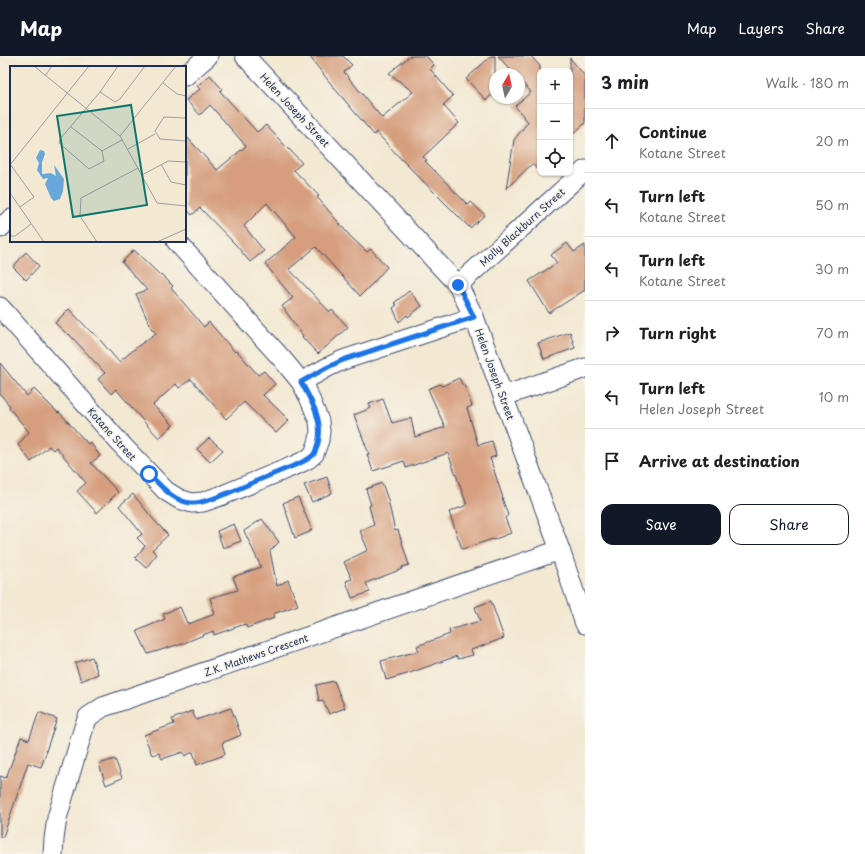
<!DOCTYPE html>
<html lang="en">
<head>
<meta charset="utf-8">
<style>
  body { margin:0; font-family:"Playpen Sans",sans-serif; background:#f6f6f6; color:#202124 }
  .controls { position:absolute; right:12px; top:12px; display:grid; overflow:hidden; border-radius:8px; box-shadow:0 1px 3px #0004 }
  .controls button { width:36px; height:36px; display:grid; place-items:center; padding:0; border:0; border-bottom:1px solid #e0e0e0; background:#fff; color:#202124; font:20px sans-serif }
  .compass { position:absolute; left:489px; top:12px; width:36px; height:36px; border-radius:50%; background:#fff; box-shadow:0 1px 3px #0004; rotate:9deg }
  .stop { position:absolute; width:12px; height:12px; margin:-9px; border:3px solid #1a73e8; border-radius:50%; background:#fff }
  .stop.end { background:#1a73e8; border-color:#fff; box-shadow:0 1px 4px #0008 }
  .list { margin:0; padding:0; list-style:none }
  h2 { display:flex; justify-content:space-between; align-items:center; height:52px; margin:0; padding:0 16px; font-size:17px }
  h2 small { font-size:13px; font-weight:400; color:#757577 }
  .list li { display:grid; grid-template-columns:26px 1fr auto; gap:12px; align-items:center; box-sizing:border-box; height:64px; padding:0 16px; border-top:1px solid #e0e0e0 }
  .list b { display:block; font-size:15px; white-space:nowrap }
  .list p { margin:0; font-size:13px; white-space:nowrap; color:#757577 }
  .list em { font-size:13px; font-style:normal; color:#757577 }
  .actions { display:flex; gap:8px; padding:12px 16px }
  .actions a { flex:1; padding:9px 0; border:1px solid #111827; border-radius:12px; text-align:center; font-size:14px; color:#111827 }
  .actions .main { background:#111827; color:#fff }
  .icon { flex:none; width:22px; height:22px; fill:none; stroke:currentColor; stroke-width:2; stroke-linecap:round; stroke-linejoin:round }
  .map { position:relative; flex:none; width:585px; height:798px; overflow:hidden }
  header { display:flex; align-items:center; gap:24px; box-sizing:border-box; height:56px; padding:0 20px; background:#111827; color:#fff }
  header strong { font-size:19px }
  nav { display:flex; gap:22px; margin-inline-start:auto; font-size:14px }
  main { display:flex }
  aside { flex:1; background:#fff }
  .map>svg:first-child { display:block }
  .building { fill:#d69e7e }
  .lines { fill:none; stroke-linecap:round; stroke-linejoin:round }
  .minor-casing { stroke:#3b4b6f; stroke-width:21 }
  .minor { stroke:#fff; stroke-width:19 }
  .route { stroke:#1a73e8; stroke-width:5 }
  .labels { text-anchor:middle; stroke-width:3.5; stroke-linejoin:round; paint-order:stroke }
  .street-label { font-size:10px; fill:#1b2f5e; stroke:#f7f3e8 }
  .inset-road { fill:none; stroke:#9d9ea4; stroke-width:1 }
  .view { fill:#0f766e; fill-opacity:0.15; stroke:#0f766e; stroke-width:2 }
  .inset-edge { fill:none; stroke:#1b2f5e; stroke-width:2 }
</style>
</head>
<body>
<header>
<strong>Map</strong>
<nav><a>Map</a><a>Layers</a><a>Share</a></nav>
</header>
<main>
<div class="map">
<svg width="585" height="798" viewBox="0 0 585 798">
  <rect width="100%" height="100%" fill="#f7f3e8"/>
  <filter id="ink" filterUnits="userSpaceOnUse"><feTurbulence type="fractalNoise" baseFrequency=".025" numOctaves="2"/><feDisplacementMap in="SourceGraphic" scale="8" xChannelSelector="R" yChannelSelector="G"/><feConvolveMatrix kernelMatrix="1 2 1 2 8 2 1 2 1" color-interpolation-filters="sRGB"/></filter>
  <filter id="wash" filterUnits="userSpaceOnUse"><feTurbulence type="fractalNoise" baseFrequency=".012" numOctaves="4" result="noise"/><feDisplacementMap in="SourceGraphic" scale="16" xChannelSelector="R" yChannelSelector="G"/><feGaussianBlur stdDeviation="0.9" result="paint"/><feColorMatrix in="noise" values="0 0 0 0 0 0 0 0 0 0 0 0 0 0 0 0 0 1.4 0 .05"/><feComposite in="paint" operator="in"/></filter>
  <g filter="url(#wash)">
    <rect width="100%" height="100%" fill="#f3e8d2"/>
    <g id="blocks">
      <!-- building -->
      <g class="building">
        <path d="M309,0H343L352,9L344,16L382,62L413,36L389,17L410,0H426L434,9L430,13L453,40L443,49L459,67L423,101L427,104L425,105L468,149L471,146L485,159L470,172L401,103L376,76L374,79L335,33Z"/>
        <path d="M491,0H495V36L486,44L466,23Z"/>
        <path d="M498,0H531L540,10V115L532,108L506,133L514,84L528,66L515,50L531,36L519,23V18H514Z"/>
        <path d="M570,2L585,20V67L570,81Z"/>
        <path d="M210,19L222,33L220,35L257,76L266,69L289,94V93L302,107L294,114L319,140L317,141L350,180L367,196L371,193L387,211L374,226L360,240L316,191L289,213L330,256L332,254L348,271L318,298L302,281L303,280L282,250L293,242L265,208L296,181L267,147L244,170L264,195L250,206L235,188L200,152L192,159L185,151V79L217,114L246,90L210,49L200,59L186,44L200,33L197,30Z"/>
        <path d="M567,187L574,196L585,189V234L549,257L529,225L557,207L551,199Z"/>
        <path d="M134,194L160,219L161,218L173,230L171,232L204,271L209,266L235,296L237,295L258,319L264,315L275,328L263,339L289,364L276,377L244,346L226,363L191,323L179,332L176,328L153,349L173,369L159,382L145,367L116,333L111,338L98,323L105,317L69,278L68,279L55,267L69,253L92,277L93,276L119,306L137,291L156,277L151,272L136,238L147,234L122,206Z"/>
        <path d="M26,196L39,210L26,224L13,211Z"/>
        <path d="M409,235L422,250L408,261L407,259L399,266L393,252L397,249L394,247Z"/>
        <path d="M570,276L575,292L544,303L538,287Z"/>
        <path d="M0,307L27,340L34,333L58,357L59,356L88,388L90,386L100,400L91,407L118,436L97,457L77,435L86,427L56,391L53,394L49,390L31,406L18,389L29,376L9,352L10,350L0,338Z"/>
        <path d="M459,322L463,330L464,329L472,350L467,352L478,389L492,385L496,400L490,402L503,442H502L508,459L505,462L511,477L493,484V483L462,493L449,456L467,449L448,397L406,412L404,405L373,415L367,398H369L354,359L371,352L369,348L383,343L392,367L411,362L415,381L445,371L428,333L440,328L442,330Z"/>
        <path d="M209,382L223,394L210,406L197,393Z"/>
        <path d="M327,421L332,437L312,446L304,429Z"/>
        <path d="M382,427L388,444L395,475L398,474L409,509L402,511V513L366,527L370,536L352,542L346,525L352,523L344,506L368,494L360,475L374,469L369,450L371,449L366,433Z"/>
        <path d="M133,438L153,463L168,479L152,494L157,498L146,512L135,502L145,490L137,482L142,478L119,450Z"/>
        <path d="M298,441L312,474L309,475L310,476L295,482L283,447Z"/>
        <path d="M262,463L279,486L270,495L277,530L288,524L298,549L273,558L274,562L247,572L245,568L214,579L213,575L177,590V589L148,598L137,575L165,563L163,558L180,551L187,567L188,566V568L215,558L210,542L238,534L233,521L261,511L244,475Z"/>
        <path d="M234,468L241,485L223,492L217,475Z"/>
        <path d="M491,545L504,582L471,594L473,599L458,603L457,600L407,618L386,624L381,605L419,595L417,590L450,578L449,574L480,565L475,551Z"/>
        <path d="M92,601L98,618L81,625L75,607Z"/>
        <path d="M334,625L345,652L329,658L323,644L319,645L316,629Z"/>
        <path d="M231,652L241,679L222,687L225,698H224V699L197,709L193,696L185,700L183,696L162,703L159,697L152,699L144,679L174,668L172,663L192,655L196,664Z"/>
        <path d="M39,656L57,663L46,695H47L41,711L28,707L3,781H0V720L6,722L21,681L29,684Z"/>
        <path d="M115,703L122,722L106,729L99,708Z"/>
      </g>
    </g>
  </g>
  <g filter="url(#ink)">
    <use href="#blocks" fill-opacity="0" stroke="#3b4b6f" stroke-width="1"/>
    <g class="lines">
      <!-- minor casing -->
      <g class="minor-casing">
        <g id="minor">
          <path d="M245,0L458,229L474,261L560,494L585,568"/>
          <path d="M185,20L208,0"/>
          <path d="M0,172L11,163"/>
          <path d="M458,229L585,114"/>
          <path d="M0,251L119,386L166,435L179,443L192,447L203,446L223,439L298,408L308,403L314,398L319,384L320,375L319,365L309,341L301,326L283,304L176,185"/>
          <path d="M301,326L328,311L343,304L474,261"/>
          <path d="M504,340L585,312"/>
          <path d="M53,798L54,783L57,762L84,671L88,661L103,651L560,494"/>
        </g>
      </g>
      <!-- minor -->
      <use href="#minor" class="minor"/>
    </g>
  </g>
  <g class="lines" filter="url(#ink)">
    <!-- route -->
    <path class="route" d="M149,418C161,430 173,445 191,447C204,448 227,437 238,433C258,424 278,416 298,408C304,405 310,403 314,398C316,395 317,390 318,387C324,365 311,344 301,326L328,311L343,304L474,261L458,229"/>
  </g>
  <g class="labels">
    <!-- street labels -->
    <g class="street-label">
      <text transform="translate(295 54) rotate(47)" y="4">Helen Joseph Street</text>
      <text transform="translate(522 171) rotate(-42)" y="4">Molly Blackburn Street</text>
      <text transform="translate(495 318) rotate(70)" y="4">Helen Joseph Street</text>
      <text transform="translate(112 378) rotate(48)" y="4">Kotane Street</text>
      <text transform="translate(256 599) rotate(-19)" y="4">Z.K. Mathews Crescent</text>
    </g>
  </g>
  <!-- overview -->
  <g transform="translate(10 10)">
    <rect width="176" height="176" fill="#f3e8d2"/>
    <path d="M30,84L34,85L35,88L32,96V108L41,107L46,110L44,99L54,113L53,125L50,133L44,135L41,132L35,118L38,112L33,113L27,104L29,97L26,92Z" fill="#69a7db"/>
    <path class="inset-road" d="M24,0L110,70L147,137L176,140M108,0L90,26L105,36L110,33L135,0M35,10L42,0M153,17L167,28L176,30M176,52L154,51L145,65L150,73L176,75M61,61L92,85L94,95L79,103L49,77L50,73L90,26M110,70L166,0M118,83L145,68M92,85L112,74M0,98L24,131L10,141M151,98L161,116L176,119M0,99L79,0M132,109L158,95L176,96M0,127L34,176M0,170H5L21,158M87,176L70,150L71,132L128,102M147,176L176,163"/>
    <path class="view" d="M121,39L137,139L63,151L47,50Z"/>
    <rect width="176" height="176" class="inset-edge"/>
  </g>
</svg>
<div class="controls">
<button>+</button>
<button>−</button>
<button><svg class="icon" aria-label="locate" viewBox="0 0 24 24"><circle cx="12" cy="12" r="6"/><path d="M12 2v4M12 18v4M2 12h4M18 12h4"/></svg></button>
</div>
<svg class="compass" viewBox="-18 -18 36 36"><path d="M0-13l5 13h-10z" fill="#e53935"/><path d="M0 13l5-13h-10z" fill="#757577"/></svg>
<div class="stop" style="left:149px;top:418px"></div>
<div class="stop end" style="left:458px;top:229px"></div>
</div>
<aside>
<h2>3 min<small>Walk · 180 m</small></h2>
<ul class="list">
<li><svg class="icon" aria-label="ahead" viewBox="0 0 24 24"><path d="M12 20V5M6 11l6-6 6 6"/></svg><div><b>Continue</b><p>Kotane Street</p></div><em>20 m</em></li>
<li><svg class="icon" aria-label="left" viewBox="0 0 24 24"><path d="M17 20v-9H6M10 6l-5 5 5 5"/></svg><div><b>Turn left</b><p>Kotane Street</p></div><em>50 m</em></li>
<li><svg class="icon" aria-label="left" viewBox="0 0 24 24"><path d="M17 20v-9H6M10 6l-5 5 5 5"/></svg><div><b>Turn left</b><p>Kotane Street</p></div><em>30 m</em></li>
<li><svg class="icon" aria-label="right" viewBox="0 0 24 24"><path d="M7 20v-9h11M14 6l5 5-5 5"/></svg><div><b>Turn right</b></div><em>70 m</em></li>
<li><svg class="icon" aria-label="left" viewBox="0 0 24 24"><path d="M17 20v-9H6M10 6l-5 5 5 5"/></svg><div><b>Turn left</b><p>Helen Joseph Street</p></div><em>10 m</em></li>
<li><svg class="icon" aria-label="arrive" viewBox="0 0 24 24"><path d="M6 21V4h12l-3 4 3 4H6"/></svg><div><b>Arrive at destination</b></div></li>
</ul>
<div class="actions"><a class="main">Save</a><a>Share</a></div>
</aside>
</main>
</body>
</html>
